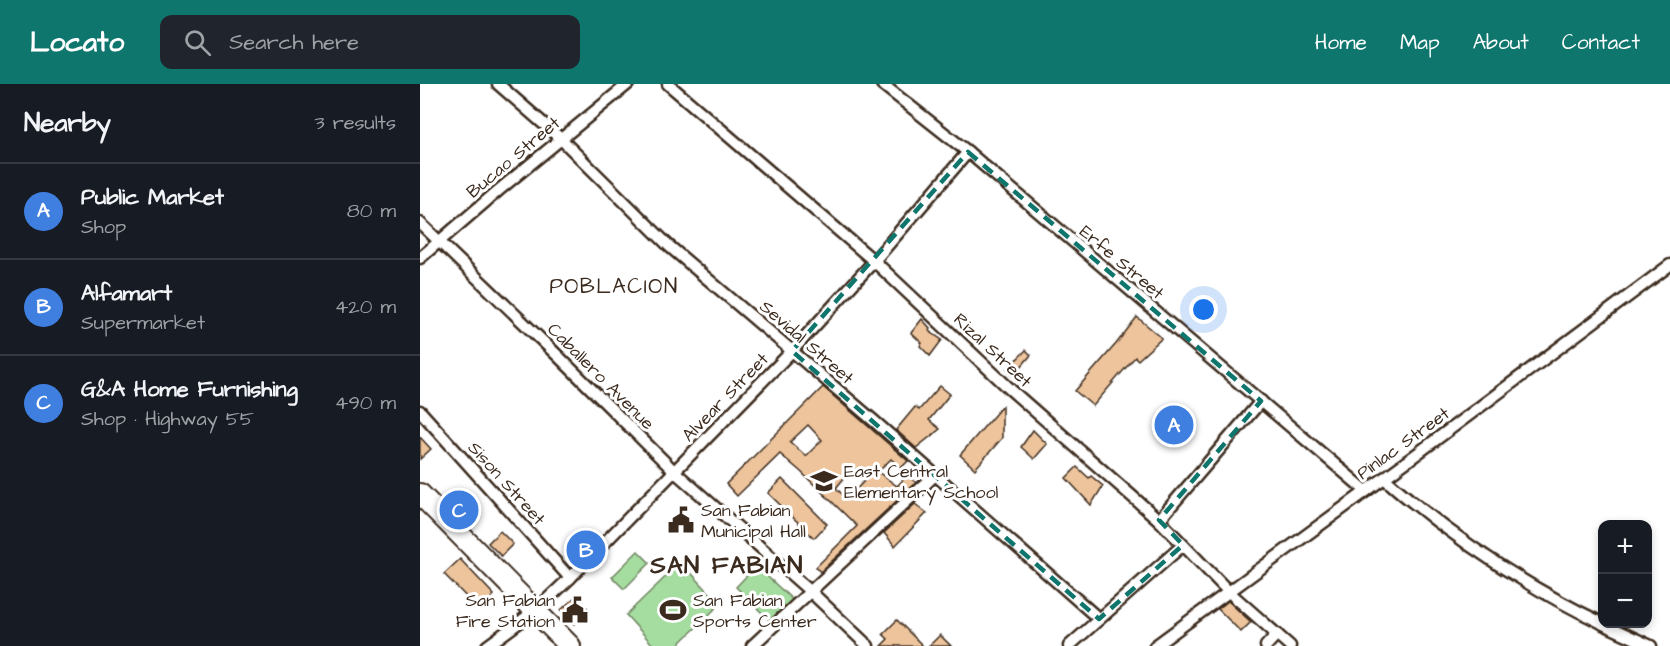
<!DOCTYPE html>
<html lang="en">
<head>
<meta charset="utf-8">
<style>
  body { margin:0; font-family:"Architects Daughter",sans-serif; background:#20242c; color:#f1f3f6 }
  .controls { position:absolute; right:18px; bottom:18px; display:grid; overflow:hidden; border-radius:12px; box-shadow:0 3px 9px #0003 }
  .controls button { width:54px; height:54px; display:grid; place-items:center; padding:0; border:0; border-bottom:2px solid #363941; background:#171b24; color:#f1f3f6; font:30px sans-serif }
  .you { position:absolute; left:784px; top:226px; width:21px; height:21px; margin:-15px; border:4px solid #fff; border-radius:50%; background:#1a73e8; box-shadow:0 0 0 9px #1a73e833 }
  .badge { display:grid; place-items:center; width:39px; height:39px; border-radius:50%; background:#0f766e; color:#fff; font-size:20px; font-weight:700 }
  .pin { position:absolute; translate:-50% -50%; border:3px solid #fff; box-shadow:0 2px 6px #0006 }
  .list { margin:0; padding:0; list-style:none }
  h2 { display:flex; justify-content:space-between; align-items:center; height:78px; margin:0; padding:0 24px; font-size:26px }
  h2 small { font-size:20px; font-weight:400; color:#9ea1a6 }
  .list li { display:grid; grid-template-columns:39px 1fr auto; gap:18px; align-items:center; box-sizing:border-box; height:96px; padding:0 24px; border-top:2px solid #363941 }
  .list b { display:block; font-size:22px; white-space:nowrap }
  .list p { margin:0; font-size:20px; white-space:nowrap; color:#9ea1a6 }
  .list em { font-size:20px; font-style:normal; color:#9ea1a6 }
  .icon { flex:none; width:33px; height:33px; fill:none; stroke:currentColor; stroke-width:2; stroke-linecap:round; stroke-linejoin:round }
  .map { position:relative; flex:none; width:1250px; height:562px; overflow:hidden }
  header { display:flex; align-items:center; gap:36px; box-sizing:border-box; height:84px; padding:0 30px; background:#0f766e; color:#fff }
  header strong { font-size:28px }
  nav { display:flex; gap:33px; margin-inline-start:auto; font-size:21px }
  .search { width:420px; height:54px; background:#20242c; display:flex; align-items:center; gap:15px; box-sizing:border-box; padding:0 21px; border-radius:12px; color:#9ea1a6; font-size:22px }
  main { display:flex }
  aside { flex:1; background:#171b24 }
  .map>svg:first-child { display:block }
  .green { fill:#a5dda1; stroke:#708460; stroke-width:1.5 }
  .building { fill:#edc49c; stroke:#3b2a1e; stroke-width:1.5; fill-rule:evenodd }
  .lines { fill:none; stroke-linecap:round; stroke-linejoin:round }
  .street-casing { stroke:#3b2a1e; stroke-width:15 }
  .highway-casing { stroke:#3b2a1e; stroke-width:24 }
  .street { stroke:#fff; stroke-width:10 }
  .highway { stroke:#fff; stroke-width:20 }
  .marked { fill:none; stroke:#0f766e; stroke-width:4.5; stroke-dasharray:12 8; stroke-linejoin:round }
  .labels { text-anchor:middle; stroke-width:6; stroke-linejoin:round; paint-order:stroke }
  .street-label { font-size:18px; fill:#3b2a1e; stroke:#fff }
  .poi-label { font-size:18px; fill:#3b2a1e; stroke:#fff; text-anchor:start }
  .quarter-label { font-size:21px; letter-spacing:1.5px; fill:#3b2a1e; stroke:#fff }
  .district-label { font-size:24px; font-weight:bold; letter-spacing:1.5px; fill:#3b2a1e; stroke:#fff }
</style>
</head>
<body>
<header>
<strong>Locato</strong>
<div class="search"><svg class="icon" aria-label="search" viewBox="0 0 24 24"><circle cx="10" cy="10" r="6"/><path d="M15 15l6 6"/></svg>Search here</div>
<nav><a>Home</a><a>Map</a><a>About</a><a>Contact</a></nav>
</header>
<main>
<aside>
<h2>Nearby<small>3 results</small></h2>
<ul class="list">
<li><span class="badge" style="background:#3f7fe0">A</span><div><b>Public Market</b><p>Shop</p></div><em>80 m</em></li>
<li><span class="badge" style="background:#3f7fe0">B</span><div><b>Alfamart</b><p>Supermarket</p></div><em>420 m</em></li>
<li><span class="badge" style="background:#3f7fe0">C</span><div><b>G&amp;A Home Furnishing</b><p>Shop · Highway 55</p></div><em>490 m</em></li>
</ul>
</aside>
<div class="map">
<svg width="1250" height="562" viewBox="0 0 1250 562">
  <rect width="100%" height="100%" fill="#fff"/>
  <filter id="ink" filterUnits="userSpaceOnUse"><feTurbulence type="fractalNoise" baseFrequency=".0167" numOctaves="2"/><feDisplacementMap in="SourceGraphic" scale="12" xChannelSelector="R" yChannelSelector="G"/><feConvolveMatrix kernelMatrix="1 2 1 2 8 2 1 2 1" color-interpolation-filters="sRGB"/></filter>
  <g filter="url(#ink)">
    <!-- green -->
    <g class="green">
      <path d="M218,467L230,479L204,505L192,493Z"/>
      <path d="M261,478L300,520L257,562H234L206,531Z"/>
      <path d="M336,482L375,518L353,540L316,503Z"/>
    </g>
    <!-- building -->
    <g class="building">
      <path d="M717,233L742,254L718,276L715,273L673,322L655,307L696,260Z"/>
      <path d="M502,235L510,244L509,247L522,256L510,272L500,262L502,259L491,249Z"/>
      <path d="M606,266L611,271L593,292L587,285Z"/>
      <path d="M520,302L530,310L509,336L520,345L496,364L476,346L495,323L499,326Z"/>
      <path d="M403,303L488,377L481,384L471,375L458,388L477,402L488,391L496,399L400,488L396,483L437,442L380,387L360,370L317,412L306,400ZM388,341L402,356L386,372L370,358ZM433,383L446,395L427,415L416,404Z"/>
      <path d="M582,322V354L555,385L540,371Z"/>
      <path d="M613,346L627,360L614,375L601,363Z"/>
      <path d="M0,353L11,365L0,375Z"/>
      <path d="M657,383L669,394L671,392L683,402L671,421L646,394Z"/>
      <path d="M362,395L407,440L394,454L348,409Z"/>
      <path d="M39,414L49,424L40,433L30,423Z"/>
      <path d="M495,420L507,429L475,462L464,449Z"/>
      <path d="M80,447L93,460L81,472L68,459Z"/>
      <path d="M161,455L169,463L154,479L146,472Z"/>
      <path d="M40,475L74,511L59,526L24,490Z"/>
      <path d="M156,512L169,526L154,540L141,526Z"/>
      <path d="M808,517L831,538L821,548L798,525Z"/>
      <path d="M477,536L503,562H461L468,555L463,550Z"/>
      <path d="M520,551L531,562H509Z"/>
    </g>
    <g class="lines">
      <!-- street casing -->
      <g class="street-casing">
        <g id="street">
          <path d="M78,0L141,55L249,162L454,337L679,535"/>
          <path d="M248,0L454,177L591,306L739,436L809,508L870,562"/>
          <path d="M462,0L548,68L946,407"/>
          <path d="M0,139L137,271L255,388L391,508L448,562"/>
          <path d="M0,174L79,106L208,0"/>
          <path d="M0,327L150,494"/>
          <path d="M964,394C1029,451 1105,502 1182,539"/>
          <path d="M739,436L841,317"/>
          <path d="M1183,540L1231,562"/>
          <path d="M67,562L116,526L150,494L372,267L454,177L548,68"/>
          <path d="M332,562L515,391"/>
          <path d="M649,562L763,461"/>
          <path d="M735,562L990,375L1250,181"/>
          <path d="M846,562L857,550"/>
        </g>
      </g>
      <!-- highway casing -->
      <g class="highway-casing">
        <path id="highway" d="M0,410L150,562"/>
      </g>
      <!-- street -->
      <use href="#street" class="street"/>
      <!-- highway -->
      <use href="#highway" class="highway"/>
    </g>
  </g>
  <!-- marked area -->
  <path class="marked" d="M548,68L841,317L739,436L763,461L679,535L372,267Z"/>
  <!-- icons -->
  <defs>
    <g id="school-bare" transform="scale(2.07)"><path d="M0-5L7-2L0 1L-7-2ZM-4 1L0 2.5L4 1V4Q0 6-4 4Z" fill="#3b2a1e" stroke="#fff" stroke-width="2.5" paint-order="stroke"/></g>
    <g id="civic-bare" transform="scale(2.07)"><path d="M-.6-6.5H3V-4.5H.6V-3L4-1V1h2V6H-6V1h2V-1L-.6-3ZM-1.2 2.5V6h2.4V2.5Z" fill="#3b2a1e" stroke="#fff" stroke-width="2.5" paint-order="stroke"/></g>
    <g id="stadium-bare" transform="scale(2.07)"><path d="M0-5a6.5 5 0 1 0 0 10a6.5 5 0 1 0 0-10ZM-3.5-1.8h7v3.6h-7Z" fill="#3b2a1e" stroke="#fff" stroke-width="2.5" paint-order="stroke"/></g>
  </defs>
  <g fill-rule="evenodd">
    <use href="#school-bare" x="404" y="397"/>
    <use href="#civic-bare" x="261" y="436"/>
    <use href="#civic-bare" x="155" y="526"/>
    <use href="#stadium-bare" x="253" y="526"/>
  </g>
  <g class="labels">
    <!-- street labels -->
    <g class="street-label">
      <text transform="translate(93 73) rotate(-40)" y="6">Bucao Street</text>
      <text transform="translate(702 178) rotate(40)" y="6">Erfe Street</text>
      <text transform="translate(387 258) rotate(41)" y="6">Sevidal Street</text>
      <text transform="translate(573 266) rotate(43)" y="6">Rizal Street</text>
      <text transform="translate(181 292) rotate(45)" y="6">Caballero Avenue</text>
      <text transform="translate(305 313) rotate(-46)" y="6">Alvear Street</text>
      <text transform="translate(983 359) rotate(-36)" y="6">Pinlac Street</text>
      <text transform="translate(87 399) rotate(48)" y="6">Sison Street</text>
    </g>
    <!-- poi labels -->
    <g class="poi-label">
      <text x="424" y="393">East Central<tspan x="424" dy="21">Elementary School</tspan></text>
      <text x="281" y="432">San Fabian<tspan x="281" dy="21">Municipal Hall</tspan></text>
      <text x="135" y="522" text-anchor="end">San Fabian<tspan x="135" dy="21">Fire Station</tspan></text>
      <text x="273" y="522">San Fabian<tspan x="273" dy="21">Sports Center</tspan></text>
    </g>
    <!-- quarter labels -->
    <g class="quarter-label">
      <text x="194" y="209">POBLACION</text>
    </g>
    <!-- district labels -->
    <g class="district-label">
      <text x="307" y="489">SAN FABIAN</text>
    </g>
  </g>
</svg>
<div class="controls">
<button>+</button>
<button>−</button>
</div>
<div class="you"></div>
<div class="pin badge" style="left:754px;top:341px;background:#3f7fe0">A</div>
<div class="pin badge" style="left:166px;top:466px;background:#3f7fe0">B</div>
<div class="pin badge" style="left:39px;top:426px;background:#3f7fe0">C</div>
</div>
</main>
</body>
</html>
